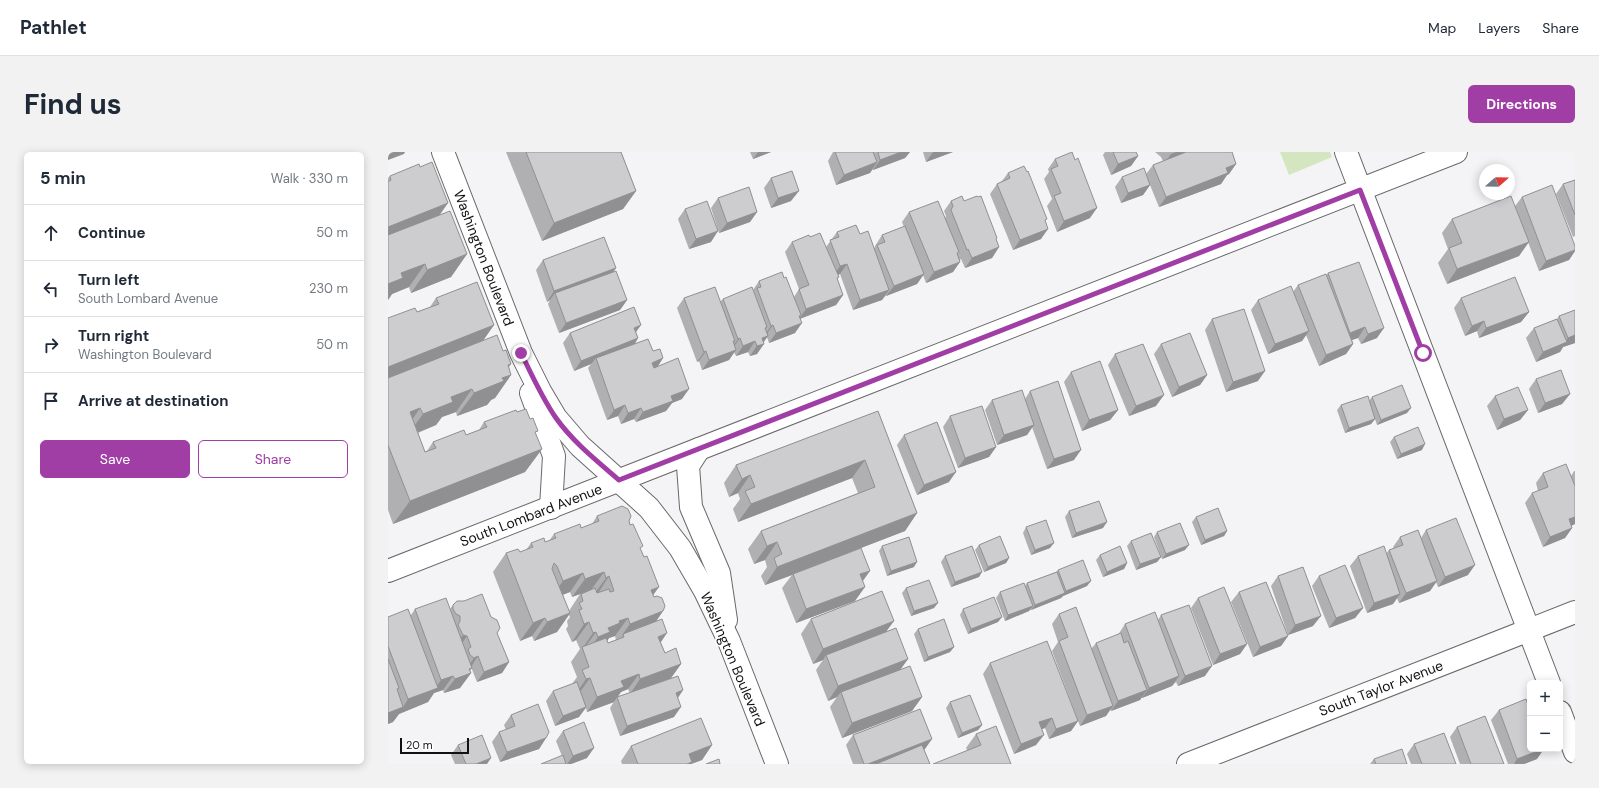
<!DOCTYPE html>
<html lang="en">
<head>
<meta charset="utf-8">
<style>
  body { margin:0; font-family:"DM Sans",sans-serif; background:#f2f2f3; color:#1f2937 }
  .controls { position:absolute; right:12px; bottom:12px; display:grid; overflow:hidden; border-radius:6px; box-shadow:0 2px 10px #0003 }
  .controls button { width:36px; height:36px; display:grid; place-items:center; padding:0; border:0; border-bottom:1px solid #e0e1e3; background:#fff; color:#1f2937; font:20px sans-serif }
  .compass { position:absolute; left:1091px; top:12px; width:36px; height:36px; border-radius:50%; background:#fff; box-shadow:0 2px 10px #0003; rotate:70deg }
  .scale { position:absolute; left:12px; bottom:10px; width:69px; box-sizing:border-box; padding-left:4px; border:2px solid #111112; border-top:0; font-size:11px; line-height:14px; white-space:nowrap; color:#111112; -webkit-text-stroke:3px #fff; paint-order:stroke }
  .stop { position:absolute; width:12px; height:12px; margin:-9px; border:3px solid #a03ea5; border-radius:50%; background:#fff }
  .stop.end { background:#a03ea5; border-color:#fff; box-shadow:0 1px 4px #0008 }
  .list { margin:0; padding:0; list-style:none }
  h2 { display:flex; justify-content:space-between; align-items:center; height:52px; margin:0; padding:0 16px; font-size:17px }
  h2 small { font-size:13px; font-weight:400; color:#747a83 }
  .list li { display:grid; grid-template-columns:26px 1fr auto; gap:12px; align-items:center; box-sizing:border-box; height:56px; padding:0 16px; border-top:1px solid #e0e1e3 }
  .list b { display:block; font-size:15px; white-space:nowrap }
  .list p { margin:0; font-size:13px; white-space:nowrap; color:#747a83 }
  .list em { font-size:13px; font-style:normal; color:#747a83 }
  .actions { display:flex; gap:8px; padding:12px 16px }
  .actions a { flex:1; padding:9px 0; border:1px solid #a03ea5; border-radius:6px; text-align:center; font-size:14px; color:#a03ea5 }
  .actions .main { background:#a03ea5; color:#fff }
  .icon { flex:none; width:22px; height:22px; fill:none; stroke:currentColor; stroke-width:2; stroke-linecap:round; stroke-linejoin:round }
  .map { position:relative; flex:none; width:1187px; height:612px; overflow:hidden; border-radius:6px }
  header { display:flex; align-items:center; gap:24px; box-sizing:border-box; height:56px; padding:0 20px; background:#fff; border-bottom:1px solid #e0e1e3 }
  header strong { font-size:19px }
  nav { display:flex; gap:22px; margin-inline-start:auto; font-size:14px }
  .intro { display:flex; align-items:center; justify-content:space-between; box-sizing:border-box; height:96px; padding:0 24px }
  h1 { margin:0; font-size:28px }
  .button { padding:10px 18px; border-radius:6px; background:#a03ea5; color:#fff; font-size:14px; font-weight:700 }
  main { display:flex; gap:24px; padding:0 24px }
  aside { flex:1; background:#fff; border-radius:6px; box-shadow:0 2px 10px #0003 }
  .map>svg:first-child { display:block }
  .green { fill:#d3e6bf }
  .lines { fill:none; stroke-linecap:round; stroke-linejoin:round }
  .minor-casing { stroke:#69696b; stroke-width:24 }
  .tertiary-casing { stroke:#69696b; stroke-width:24 }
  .minor { stroke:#fff; stroke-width:22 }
  .tertiary { stroke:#fff; stroke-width:22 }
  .wall { fill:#b0b0b3; fill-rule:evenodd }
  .shaded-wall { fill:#909092 }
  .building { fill:#cdcdd0; stroke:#909092 }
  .route { stroke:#a03ea5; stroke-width:5 }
  .labels { text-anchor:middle; stroke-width:3.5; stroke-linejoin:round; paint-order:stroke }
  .street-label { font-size:14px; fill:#111112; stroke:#fff }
</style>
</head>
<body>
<header>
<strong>Pathlet</strong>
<nav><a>Map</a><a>Layers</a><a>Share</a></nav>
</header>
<div class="intro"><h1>Find us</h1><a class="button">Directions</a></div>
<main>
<aside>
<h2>5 min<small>Walk · 330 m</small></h2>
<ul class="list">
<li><svg class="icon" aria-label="ahead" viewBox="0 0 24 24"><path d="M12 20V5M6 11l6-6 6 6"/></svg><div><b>Continue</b></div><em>50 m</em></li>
<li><svg class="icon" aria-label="left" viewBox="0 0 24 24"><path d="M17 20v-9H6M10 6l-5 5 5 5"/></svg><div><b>Turn left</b><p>South Lombard Avenue</p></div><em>230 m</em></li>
<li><svg class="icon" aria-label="right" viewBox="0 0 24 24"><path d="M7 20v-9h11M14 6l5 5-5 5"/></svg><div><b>Turn right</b><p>Washington Boulevard</p></div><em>50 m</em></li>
<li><svg class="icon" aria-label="arrive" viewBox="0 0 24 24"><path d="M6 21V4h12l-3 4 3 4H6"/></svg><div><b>Arrive at destination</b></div></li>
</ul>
<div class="actions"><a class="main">Save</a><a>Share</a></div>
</aside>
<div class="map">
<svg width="1187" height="612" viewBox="0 0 1187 612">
  <rect width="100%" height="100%" fill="#f4f4f7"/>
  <!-- green -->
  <path class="green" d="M892,0H942L944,5L901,23Z"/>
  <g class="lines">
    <!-- minor casing -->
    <g class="minor-casing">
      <g id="minor">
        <path d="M958,0L1161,531"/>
        <path d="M0,419L1068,0"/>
        <path d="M1172,560L1187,600"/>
        <path d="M800,612L1187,460"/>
      </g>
    </g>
    <!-- tertiary casing -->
    <g class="tertiary-casing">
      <g id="tertiary">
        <path d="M55,0L133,201L152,239L168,266L192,294L261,356L292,396L317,439L341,489L389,612"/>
        <path d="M143,241L166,304L163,356"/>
        <path d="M311,297L300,314L303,355L331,421L338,468"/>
      </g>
    </g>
    <!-- minor -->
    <use href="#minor" class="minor"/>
    <!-- tertiary -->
    <use href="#tertiary" class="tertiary"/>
  </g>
  <!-- wall -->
  <g class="wall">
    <path d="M118,0H233L248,39L235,57L154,89Z"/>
    <path d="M362,0H383L365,7Z"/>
    <path d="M445,0H522L517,6L485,18V17L482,21L448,33L440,9Z"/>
    <path d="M535,0H565L538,10Z"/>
    <path d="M717,0H748L750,4L743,14L723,23L715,3Z"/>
    <path d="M767,0H844L848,12L841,22L839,23L833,32L771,55L762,33L755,43L733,51L727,35L734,25L758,22L765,13L775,9L773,5Z"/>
    <path d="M667,7L702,66L669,80L659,54L664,47L656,27L661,20L660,17Z"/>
    <path d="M620,21L657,69L653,87L625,98L602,42L609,32L614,29Z"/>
    <path d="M2,24L52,63L79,102L63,125L23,141L21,135L4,142L0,148V26Z"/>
    <path d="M383,26L403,49L383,56L376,36Z"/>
    <path d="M1187,28V84L1185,85L1168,42L1175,32Z"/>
    <path d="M1134,45L1187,94V99L1181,108L1151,119L1140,90L1131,104L1059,132L1050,111L1060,97L1054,81L1064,67L1127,54Z"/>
    <path d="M330,46L369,60L362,70L331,81L323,56Z"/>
    <path d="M563,49H576L609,86L608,88L611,95L604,106L577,116L573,107L572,108L565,120L538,131L535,123L529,132L498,144V143L494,148L465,158L452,122L450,123L449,127L455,143L448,153L412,167L407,181L381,191L379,185L369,202L362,204L360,200L348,204L346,200L341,208L314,218L311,209L309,210L289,156L296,146L332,150L335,147L365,138L371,129L396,126L406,145L411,137L397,100L404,90L422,85L438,95L449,80L472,82L486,96L487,95V94L494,83L516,75L514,70L521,60L557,66L558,64L556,59Z"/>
    <path d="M297,57L323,90L301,97L290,67Z"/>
    <path d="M155,108L228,116L225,120L239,148L232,158L171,181L160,152L162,148L159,150L148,118Z"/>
    <path d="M940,121L989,186L973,192L970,186L964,188L965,192L958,202L931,214L918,183L914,189L880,202L863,158L870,148L905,140L910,133L938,124Z"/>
    <path d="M48,146L106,173L95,188L121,215L123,223L107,246L103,248L99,253L69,264L68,260L54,265L48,273L30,281L37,300L39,299L45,290L78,283L91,278L96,270L129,260L142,267L154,297L137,320L5,372L0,358V166L29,160L42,155Z"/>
    <path d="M1073,146L1141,160L1133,170L1091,186L1089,179L1077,184L1066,156Z"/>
    <path d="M1187,158V191L1175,195L1172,200L1148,210L1138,186L1146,176L1169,167L1171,164Z"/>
    <path d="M824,167L870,229L838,240L817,178Z"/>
    <path d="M248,180L250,186L247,192L265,199L275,206L270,214L294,247L284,251L278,259L248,270L246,267L233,272L230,264L219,268L200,216L203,212L186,219L175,191L182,181Z"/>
    <path d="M773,192L819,223L812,233L784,245L766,202Z"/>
    <path d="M727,202L768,254L741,264L720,213Z"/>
    <path d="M683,220L730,258L722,268L694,279L676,230Z"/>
    <path d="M1148,227L1182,242L1174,252L1150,261L1141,237Z"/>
    <path d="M642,239L686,308L659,317L644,275L639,283L609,293L597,258L604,248L637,247Z"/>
    <path d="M1107,244L1140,258L1132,268L1109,278L1099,254Z"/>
    <path d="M984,245L1019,261L989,273L987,267L983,272L957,281L949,258L953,253L981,249Z"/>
    <path d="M490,259L529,361L517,379L473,396L475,429L467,449L408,471L394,436L404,423L377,433L373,424L379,415L377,408L366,412L360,397L373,379L470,341L464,326L350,370L345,357L352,347L350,341L341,345L336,331L348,313Z"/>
    <path d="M562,264L608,295L601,305L570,316L555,275Z"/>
    <path d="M516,283L561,330L529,343L509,293Z"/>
    <path d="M1006,285L1034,298L1009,307L1002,290Z"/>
    <path d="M1186,319H1187V372L1183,374L1184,376L1177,386L1155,395L1137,351L1144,341L1150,339L1148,331L1155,321L1183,324Z"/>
    <path d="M681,359L715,376L684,386L677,365Z"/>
    <path d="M209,364L241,369L252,397L265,443L275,459L268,469L273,491L277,501L293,512L283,526L295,538L290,546L286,565L232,584L222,556L229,545L242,541L240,537L233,540L226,550L199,560L198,556L191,565L167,574L158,549L165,539L184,532L189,525L183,510L192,497L188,488L184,490L178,477L180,474L179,469L182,465L181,463L169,480L146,489L144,484L132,489L105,420L118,401L132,400L138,398L143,391L157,390L161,389L166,382L193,376L204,372ZM182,440L184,445L192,442L181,459L175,443ZM227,484L228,488L220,491L219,489L221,486Z"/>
    <path d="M808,365L839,379L836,384L813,393L804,370Z"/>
    <path d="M638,375L662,396L643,403L635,381Z"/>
    <path d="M1038,378L1080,423L1050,435L1048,430L1042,439L1011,451L1009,446L1005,452L979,461L962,414L970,404L998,402L1001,398L1006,396L1005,395L1012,385L1033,386Z"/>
    <path d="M769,380L797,398L774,407L766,385Z"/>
    <path d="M743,389L773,405L769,410L748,418L739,394Z"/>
    <path d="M591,393L621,406L618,411L596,420L587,398Z"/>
    <path d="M494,394L526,415L499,424L491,399Z"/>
    <path d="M712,403L739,411L736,417L715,425L708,408Z"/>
    <path d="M557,404L591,425L563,435L553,410Z"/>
    <path d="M670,418L699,434L675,444L673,446L643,458V457L641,459L617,469L608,446L612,440L637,434L639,431L668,420Z"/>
    <path d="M890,424L925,474L900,483L883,434Z"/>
    <path d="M931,424L975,456L967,466L941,476L924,434Z"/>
    <path d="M518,436L546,456L523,464L514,441Z"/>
    <path d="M851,440L900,484L893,494L865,505L843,450Z"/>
    <path d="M810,446L859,492L852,502L825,513L803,456Z"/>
    <path d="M65,453L109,481L121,510L114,521L89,530L83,515L82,519L83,521L72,536L56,541L55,538L46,541L40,550L11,562L5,570L0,572V465L23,463L27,457H62Z"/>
    <path d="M575,457L610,470L580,482L572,463Z"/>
    <path d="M671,462L703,497L708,491L730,483L737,472L770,468L773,463L817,524L790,534L788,530L784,534L754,546V545L752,548L723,559L722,557L718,564L692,574L664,499L670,490L664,472Z"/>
    <path d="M423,467L499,479L520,507L512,517L534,545L524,559L454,586L442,555L449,545L440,549L428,518L435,508L425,512L413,482Z"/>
    <path d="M530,477L566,495L562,500L536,510L526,482Z"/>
    <path d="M602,511L690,569L683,579L661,587L657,576L654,577L648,593L626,602L595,522Z"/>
    <path d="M562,550L594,573L590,578L570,586L558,556Z"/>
    <path d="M1111,558L1149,607L1136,612H1120L1103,568Z"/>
    <path d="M123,563L158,586L151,597L112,610L104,590L111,580L118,578L116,573Z"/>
    <path d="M1069,575L1116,612H1072L1062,585Z"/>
    <path d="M175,579L199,606L183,612H153L174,604L168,589Z"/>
    <path d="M588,582L623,612L579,598L578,596Z"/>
    <path d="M465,583L537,597L536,598L542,612H465L458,593Z"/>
    <path d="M1026,592L1068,612H1023L1019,602Z"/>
    <path d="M70,593L99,612H67L63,603Z"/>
    <path d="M324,593L314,608L303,612H234L233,609L243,594Z"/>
    <path d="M986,607L1019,612H982Z"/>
  </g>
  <!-- shaded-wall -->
  <g class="shaded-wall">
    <path d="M0,0H17L16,2L0,8Z"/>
    <path d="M370,0H383L365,7Z"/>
    <path d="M513,0H522L517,6L485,18L492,8Z"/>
    <path d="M545,0H565L538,10Z"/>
    <path d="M788,0H806L776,12L783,2Z"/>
    <path d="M750,4L743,14L723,23L730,12Z"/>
    <path d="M489,10L482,21L448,33L456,23Z"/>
    <path d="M848,12L841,22L839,23L833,32L771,55L778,45L838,16Z"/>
    <path d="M762,33L755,43L733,51L740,41Z"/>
    <path d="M248,39L235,57L154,89L166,71Z"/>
    <path d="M411,39L403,49L383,56L390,46Z"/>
    <path d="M60,51L44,74L0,91V75Z"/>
    <path d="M709,56L702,66L669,80L676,69Z"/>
    <path d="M369,60L362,70L331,81L339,71Z"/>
    <path d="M660,77L653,87L625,98L632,88Z"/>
    <path d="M330,79L323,90L301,97L308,87Z"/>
    <path d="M1141,90L1131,104L1059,132L1069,117Z"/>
    <path d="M611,95L604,106L577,116L584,106Z"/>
    <path d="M1187,98V99L1181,108L1151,119L1158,109Z"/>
    <path d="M79,102L63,125L23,141L39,118Z"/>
    <path d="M572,110L565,120L538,131L546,120Z"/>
    <path d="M37,112L21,135L4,142L0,148V132L13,121Z"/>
    <path d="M459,112L452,122L445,124L452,114Z"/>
    <path d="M228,116L221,126L167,141L162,148L159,150L166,139Z"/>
    <path d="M536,122L529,132L498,144L506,134Z"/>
    <path d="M501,138L494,148L465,158L472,148Z"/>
    <path d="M455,143L448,153L411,167L418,157Z"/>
    <path d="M239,148L232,158L171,181L178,171Z"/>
    <path d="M1141,160L1133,170L1091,186L1098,176Z"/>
    <path d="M1096,169L1089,179L1077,184L1084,174Z"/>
    <path d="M414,171L407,181L381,191L388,181Z"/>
    <path d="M106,173L90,196L0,231V215Z"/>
    <path d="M253,173L246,183V176Z"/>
    <path d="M385,173L378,183L376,184L383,174Z"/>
    <path d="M977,175L970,186L955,191L962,181Z"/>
    <path d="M996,176L989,186L973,192L980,182Z"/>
    <path d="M921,179L914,189L880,202L887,192Z"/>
    <path d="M1187,183V191L1175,195L1172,200L1148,210L1155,200L1176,191L1180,186Z"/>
    <path d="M380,184L374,192H376L369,202L362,204L374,186Z"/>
    <path d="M250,186L243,197L208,206L203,212L186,219L193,209Z"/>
    <path d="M352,186L345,196L343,197L350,187Z"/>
    <path d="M367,189L360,200L348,204L355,194Z"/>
    <path d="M965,192L958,202L931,214L938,203Z"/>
    <path d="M348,198L341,208L314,218L321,208Z"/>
    <path d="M318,199L311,209L309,210L316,200Z"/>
    <path d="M275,206L268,217L257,221L264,211Z"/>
    <path d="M123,212L109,232L114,226L123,223L107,246L103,248L99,253L69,264L86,241L120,213Z"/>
    <path d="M877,219L870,229L838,240L845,230Z"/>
    <path d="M819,223L812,233L784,245L791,235Z"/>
    <path d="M84,237L68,260L54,265L48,273L18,285L35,262L63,245Z"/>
    <path d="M301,237L294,247L284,251L278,259L248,270L255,260L283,244Z"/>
    <path d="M1182,242L1174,252L1150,261L1157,251Z"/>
    <path d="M776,243L768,254L741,264L748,254Z"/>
    <path d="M237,253L230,264L219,268L226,258Z"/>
    <path d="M32,256L16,280L22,260Z"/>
    <path d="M253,256L246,267L233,272L240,261Z"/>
    <path d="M1023,256L1019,261L989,273L993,268Z"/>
    <path d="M730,258L722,268L694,279L701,268Z"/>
    <path d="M1140,258L1132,268L1109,278L1116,267Z"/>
    <path d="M987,267L983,272L957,281L961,276Z"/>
    <path d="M646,273L639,283L609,293L616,283Z"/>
    <path d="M1037,292L1034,298L1009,307L1013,302Z"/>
    <path d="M608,295L601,305L570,316L577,306Z"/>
    <path d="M154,297L137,320L5,372L22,349Z"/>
    <path d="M693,298L686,308L659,317L666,307Z"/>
    <path d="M477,308L464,326L350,370L363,352Z"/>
    <path d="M568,320L561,330L529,343L536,333Z"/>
    <path d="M362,323L350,341L341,345L354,327Z"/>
    <path d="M529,361L517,379L405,422L404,423L377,433L389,415Z"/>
    <path d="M1187,365V372L1173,378L1181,367Z"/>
    <path d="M719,370L715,376L684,386L688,381Z"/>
    <path d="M1184,376L1177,386L1155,395L1162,385Z"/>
    <path d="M839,379L836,384L813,393L817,388Z"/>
    <path d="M389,390L377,408L366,412L379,394Z"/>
    <path d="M666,391L662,396L643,403L647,398Z"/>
    <path d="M801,393L797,398L774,407L778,402Z"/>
    <path d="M773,405L769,410L748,418L752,412Z"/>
    <path d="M621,406L618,411L596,420L600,415Z"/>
    <path d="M529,410L526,415L499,424L503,419Z"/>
    <path d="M739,411L736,417L715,425L719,420Z"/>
    <path d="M1087,413L1080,423L1050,435L1057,425Z"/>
    <path d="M482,419L472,433V422Z"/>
    <path d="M216,420L203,438L184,445L197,427Z"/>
    <path d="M594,420L591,425L563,435L567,430Z"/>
    <path d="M195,421L182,440L162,447L175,429Z"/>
    <path d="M221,424L209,443L205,444L218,426Z"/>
    <path d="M703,429L699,434L675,444L673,446L643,458L647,453L676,441L678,439Z"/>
    <path d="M1049,429L1042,439L1011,451L1018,441Z"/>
    <path d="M271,435L258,453L263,438Z"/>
    <path d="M477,435L467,449L408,471L418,457Z"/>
    <path d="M1012,442L1005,452L979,461L986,451Z"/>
    <path d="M550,451L546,456L523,464L526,459Z"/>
    <path d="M645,454L641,459L617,469L620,463Z"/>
    <path d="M975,456L967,466L941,476L948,466Z"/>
    <path d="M275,459L263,477L236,485L235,482L229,490L242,472Z"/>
    <path d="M182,461L169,480L146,489L159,470Z"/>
    <path d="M933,464L925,474L900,483L907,473Z"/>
    <path d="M614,465L610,470L580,482L583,477Z"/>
    <path d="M157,466L144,484L132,489L145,471Z"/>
    <path d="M240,466L227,484L221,486L219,489L197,503L210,485L220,476L231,469Z"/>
    <path d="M506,469L495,484L438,503L435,508L425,512L435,497Z"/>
    <path d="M201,470L188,488L184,490L196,472Z"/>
    <path d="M208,480L195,498L194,497L205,481Z"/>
    <path d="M279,481L269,496L270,485Z"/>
    <path d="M75,483L79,484L72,494L67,493Z"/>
    <path d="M900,484L893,494L865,505L872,495Z"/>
    <path d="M859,492L852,502L825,513L832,502Z"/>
    <path d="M566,495L562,500L536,510L540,505Z"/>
    <path d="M90,504L83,515L79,516L86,506Z"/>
    <path d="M520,507L510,521L453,540L449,545L440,549L450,534Z"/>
    <path d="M121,510L114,521L89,530L96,520Z"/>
    <path d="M293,512L283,526L242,542L252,527Z"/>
    <path d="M824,514L817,524L790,534L797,524Z"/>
    <path d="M84,516L79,522L83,521L72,536L56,541L67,527L81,517Z"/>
    <path d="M251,522L240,537L233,540L226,550L199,560L209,545L233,529Z"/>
    <path d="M65,524L55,538L46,541L40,550L11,562L5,570L0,572V561L15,555L20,547L47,537L53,528Z"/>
    <path d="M791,524L784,534L754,546L761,536Z"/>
    <path d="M202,526L192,540L188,542L198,527Z"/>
    <path d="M295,538L288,548V541Z"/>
    <path d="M759,538L752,548L723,559L730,549Z"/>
    <path d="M534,545L524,559L454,586L464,571Z"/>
    <path d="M725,554L718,564L692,574L699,563Z"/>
    <path d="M198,555L191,565L167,574L175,564Z"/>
    <path d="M293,555L286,565L232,584L239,574Z"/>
    <path d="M664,566L657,576L644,581L651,570Z"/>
    <path d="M690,569L683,579L661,587L668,577Z"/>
    <path d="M594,573L590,578L570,586L574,581Z"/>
    <path d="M656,583L648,593L626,602L633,592Z"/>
    <path d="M158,586L151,597L112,610L119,600Z"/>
    <path d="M544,587L537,597L499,612H480Z"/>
    <path d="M324,593L314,608L303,612H294L301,602Z"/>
    <path d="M206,596L199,606L183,612H179L185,604Z"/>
    <path d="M1156,597L1149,607L1136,612H1126L1129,607Z"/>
    <path d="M103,606L99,612H88Z"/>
  </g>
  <!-- building -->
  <g class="building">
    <path d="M138,0H233L248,39L166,71Z"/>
    <path d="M447,0H485L489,10L456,23Z"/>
    <path d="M490,0H513L492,8Z"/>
    <path d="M684,0L687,8L690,6L709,56L676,69L666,44L673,41L663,17L670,14L667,7Z"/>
    <path d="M725,0H748L750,4L730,12Z"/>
    <path d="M798,0H844L848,12L838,16L840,21L778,45L765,13Z"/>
    <path d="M44,10L60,51L0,75V30L3,28L2,24L31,12L32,15Z"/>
    <path d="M636,14L639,20L640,19L659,67L657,68L660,77L632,88L609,32L622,26L620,21Z"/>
    <path d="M756,16L762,33L740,41L734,25Z"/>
    <path d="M404,19L411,39L390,46L383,26Z"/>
    <path d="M1187,28V63L1175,32Z"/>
    <path d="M1164,33L1187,94V98L1158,109L1134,45Z"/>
    <path d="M361,35L369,60L339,71L330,46Z"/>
    <path d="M574,44L576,49L589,44L590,45L593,44L609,86L608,87L611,95L584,106L580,97L579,98L563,58L565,54L563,49Z"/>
    <path d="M1123,44L1141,90L1069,117L1061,96L1074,91L1064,67Z"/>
    <path d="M319,49L330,79L308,87L297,57Z"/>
    <path d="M550,49L571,100L569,101L572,110L546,120L521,60Z"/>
    <path d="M62,59L79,102L39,118L37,112L13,121L15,126L0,132V83Z"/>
    <path d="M468,73L472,82L480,79L501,138L472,148L459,112L452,114L442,88L451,85L449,80Z"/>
    <path d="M517,74L536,122L506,134L489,93L497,90L494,83Z"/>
    <path d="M432,81L451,125L449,126L455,143L418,157L411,137L421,133L404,90L421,83L422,85Z"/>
    <path d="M216,85L228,116L166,139L155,108Z"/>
    <path d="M971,110L996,176L980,182L977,175L962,181L940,121Z"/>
    <path d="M228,119L239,148L178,171L167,141Z"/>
    <path d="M394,120L396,126L398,125L413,163L411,164L414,171L388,181L385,173L383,174L369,136L373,135L371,129Z"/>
    <path d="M938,122L965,192L938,203L910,133Z"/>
    <path d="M1127,125L1141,160L1098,176L1096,169L1084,174L1073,146Z"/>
    <path d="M89,130L106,173L0,215V166L27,156L29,160L51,152L48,146Z"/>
    <path d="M903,134L921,179L887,192L870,148Z"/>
    <path d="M327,135L347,189H345L348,198L321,208L318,199L316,200L296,146Z"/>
    <path d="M364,135L379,175L377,176L380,184L374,186L376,192L369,194L367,189L355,194L352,186L350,187L335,147Z"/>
    <path d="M246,155L253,173L246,176L250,186L193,209L182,181Z"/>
    <path d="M856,157L877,219L845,230L824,167Z"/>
    <path d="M1187,158V183L1180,186L1171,164Z"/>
    <path d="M1169,167L1179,190L1155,200L1146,176Z"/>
    <path d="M802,181L819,223L791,235L773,192Z"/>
    <path d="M109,183L115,199L118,198L123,212L120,213L123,223L114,226L116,229L86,241L84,237L63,245L65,250L35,262L32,256L22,260L37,300L48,296L45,290L76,278L78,283L99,275L96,270L128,258L129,260L138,257L142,267L145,266L150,279L147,280L154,297L22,349L0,293V226Z"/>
    <path d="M260,187L265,199L272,197L275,206L264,211L266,216L290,206L301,237L283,244L285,249L255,260L253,256L240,261L237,253L226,258L208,206Z"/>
    <path d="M755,192L776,243L748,254L727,202Z"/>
    <path d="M712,209L730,258L701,268L683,220Z"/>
    <path d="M1173,218L1182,242L1157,251L1148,227Z"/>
    <path d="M670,229L693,298L666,307L642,239Z"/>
    <path d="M1014,233L1023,256L993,268L984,245Z"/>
    <path d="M1130,235L1140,258L1116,267L1107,244Z"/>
    <path d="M634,238L646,273L616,283L604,248Z"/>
    <path d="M980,244L987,267L961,276L953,253Z"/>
    <path d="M594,254L608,295L577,306L562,264Z"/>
    <path d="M490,259L529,361L389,415L386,406L394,402L389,390L379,394L373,379L487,335L477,308L363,352L357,339L367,335L362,323L354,327L348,313Z"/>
    <path d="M549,270L568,320L536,333L516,283Z"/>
    <path d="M1030,275L1037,292L1013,302L1006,285Z"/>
    <path d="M1178,312L1187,334V365L1181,367L1184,376L1162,385L1144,341L1160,335L1155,321Z"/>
    <path d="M711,349L719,370L688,381L681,359Z"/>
    <path d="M234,354L240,357L243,364L241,369L242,373L245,372L255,394L252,396L256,405L259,404L271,435L263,438L266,445L269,444L274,446L277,454L275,459L242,472L240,466L231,469L232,471L220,476L222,480L210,485L208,480L205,481L201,470L196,472L191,458L194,457L191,451L195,449L193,442L207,436L209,441L221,437L222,440L226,439L221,424L218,426L216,420L197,427L195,421L175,429L169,414L166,411L164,417L182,461L159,470L157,466L145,471L118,401L130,397L132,400L145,395L143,391L156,386L157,390L168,386L166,382L192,372L193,376L211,369L209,364Z"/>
    <path d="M830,356L839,379L817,388L808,365Z"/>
    <path d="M1068,366L1087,413L1057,425L1038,378Z"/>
    <path d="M658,368L666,391L647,398L638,375Z"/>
    <path d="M792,371L801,393L778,402L769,380Z"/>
    <path d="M1030,378L1049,429L1018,441L1001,398L1015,393L1012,385Z"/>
    <path d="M763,381L773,405L752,412L743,389Z"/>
    <path d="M612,384L621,406L600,415L591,393Z"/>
    <path d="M521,385L529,410L503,419L494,394Z"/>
    <path d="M584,394L594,420L567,430L557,404Z"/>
    <path d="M732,394L739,411L719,420L712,403Z"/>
    <path d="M996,394L1012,442L986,451L970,404Z"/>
    <path d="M473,396L482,419L472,422L477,435L418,457L405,422Z"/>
    <path d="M695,408L703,429L678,439L670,418Z"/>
    <path d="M957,413L975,456L948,466L931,424Z"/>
    <path d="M915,415L933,464L907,473L890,424Z"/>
    <path d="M669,420L677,441L647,453L639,431Z"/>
    <path d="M541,428L550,451L526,459L518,436Z"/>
    <path d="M878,430L900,484L872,495L851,440Z"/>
    <path d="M636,431L645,454L620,463L612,440Z"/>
    <path d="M836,435L859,492L832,502L810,446Z"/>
    <path d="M494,439L506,469L435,497L423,467Z"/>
    <path d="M94,442L103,465L109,468L112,476L109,481L121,510L96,520L90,504L86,506L82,503L80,497L83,495L79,484L75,483L70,473L72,469V464L68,462L65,457V453L69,449H76Z"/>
    <path d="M606,445L614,465L583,477L575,457Z"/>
    <path d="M58,446L84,516L81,517L83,521L67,527L65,524L53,528L27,457Z"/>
    <path d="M801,453L824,514L797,524L773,463Z"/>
    <path d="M688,455L725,554L699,563L671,489L680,485L671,462Z"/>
    <path d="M20,457L50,536L20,547L0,494V465Z"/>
    <path d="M767,460L791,524L761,536L737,472Z"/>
    <path d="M274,467L279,481L270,485L277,501L288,496L293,512L252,527L251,522L233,529L236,535L209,545L202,526L198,527L194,518L201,515L194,495L218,486L220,491L236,485L235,482Z"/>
    <path d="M556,467L566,495L540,505L530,477Z"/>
    <path d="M508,476L520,507L450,534L438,503Z"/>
    <path d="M733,481L736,491L740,489L759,538L730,549L708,491Z"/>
    <path d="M659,489L690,569L668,577L664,566L651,570L656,583L633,592L602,511Z"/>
    <path d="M0,507L11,536L9,537L15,555L0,561Z"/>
    <path d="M522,514L534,545L464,571L453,540Z"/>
    <path d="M290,524L295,538L288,541L293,555L239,574L229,545Z"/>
    <path d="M189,530L198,555L175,564L165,539Z"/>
    <path d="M582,543L594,573L574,581L562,550Z"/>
    <path d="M1138,547L1142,558V597H1155L1129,607L1111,558Z"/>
    <path d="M150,552L161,580L158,586L119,600L111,580L127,574L123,563Z"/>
    <path d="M532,557L544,587L480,612H476L465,583Z"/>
    <path d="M1097,564L1116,612H1083L1069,575Z"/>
    <path d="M313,566L324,593L301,602L304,610L299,612H250L243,594Z"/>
    <path d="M196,570L206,596L185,604L175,579Z"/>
    <path d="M608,574L623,612H545L593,593L588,582Z"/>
    <path d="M1056,581L1068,612H1034L1026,592Z"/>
    <path d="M94,583L103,606L88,612H78L70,593Z"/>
    <path d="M534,593L542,612H488Z"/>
    <path d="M1014,597L1019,612H988L986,607Z"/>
    <path d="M175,603L178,612H153Z"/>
    <path d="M331,607L332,612H318Z"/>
  </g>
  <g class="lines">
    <!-- route -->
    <path class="route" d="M133,201C144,223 154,246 168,266C185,290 209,309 231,328L972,38L1035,201"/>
  </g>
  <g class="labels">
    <!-- street labels -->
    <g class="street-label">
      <text transform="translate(96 106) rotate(69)" y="5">Washington Boulevard</text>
      <text transform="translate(143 363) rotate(-21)" y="5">South Lombard Avenue</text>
      <text transform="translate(345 507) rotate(67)" y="5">Washington Boulevard</text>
      <text transform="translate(993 536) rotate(-21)" y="5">South Taylor Avenue</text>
    </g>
  </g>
</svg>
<div class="controls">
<button>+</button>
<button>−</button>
</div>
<svg class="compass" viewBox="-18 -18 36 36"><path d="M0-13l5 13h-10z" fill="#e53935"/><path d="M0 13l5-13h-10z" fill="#747a83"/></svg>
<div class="scale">20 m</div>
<div class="stop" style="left:1035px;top:201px"></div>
<div class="stop end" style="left:133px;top:201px"></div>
</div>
</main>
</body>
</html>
